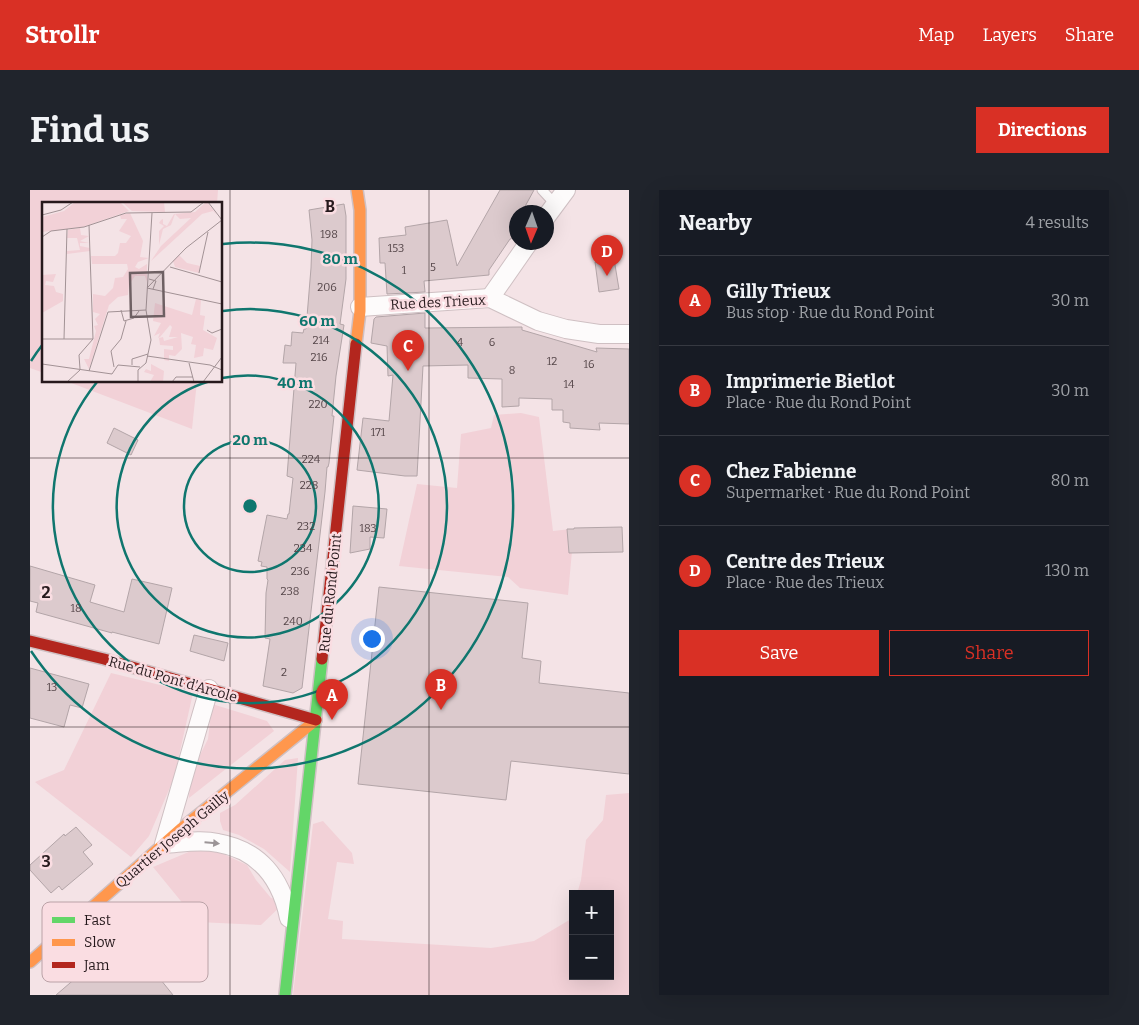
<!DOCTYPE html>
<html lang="en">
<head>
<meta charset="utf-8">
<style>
  body { margin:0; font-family:Bitter,serif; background:#20242c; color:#f1f3f6 }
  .controls { position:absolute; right:15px; bottom:15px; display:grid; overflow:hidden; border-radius:0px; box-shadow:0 5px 20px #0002 }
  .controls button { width:45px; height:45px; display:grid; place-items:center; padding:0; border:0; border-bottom:1px solid #363941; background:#171b24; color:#f1f3f6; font:25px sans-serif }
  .compass { position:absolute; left:479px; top:15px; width:45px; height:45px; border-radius:50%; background:#171b24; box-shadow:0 5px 20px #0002; rotate:182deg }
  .you { position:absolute; left:341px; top:448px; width:18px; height:18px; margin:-12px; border:4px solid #fff; border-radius:50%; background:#1a73e8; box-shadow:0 0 0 8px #1a73e833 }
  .badge { display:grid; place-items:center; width:32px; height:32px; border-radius:50%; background:#d93025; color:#fff; font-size:16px; font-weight:700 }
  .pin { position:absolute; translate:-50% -41px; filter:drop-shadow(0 1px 2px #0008) }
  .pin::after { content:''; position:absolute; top:26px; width:18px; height:15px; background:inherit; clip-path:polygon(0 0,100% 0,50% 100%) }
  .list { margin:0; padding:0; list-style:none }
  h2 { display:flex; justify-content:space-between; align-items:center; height:65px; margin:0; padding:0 20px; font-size:21px }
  h2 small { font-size:16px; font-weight:400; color:#9ea1a6 }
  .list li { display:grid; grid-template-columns:32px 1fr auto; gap:15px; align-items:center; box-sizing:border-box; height:90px; padding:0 20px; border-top:1px solid #363941 }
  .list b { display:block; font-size:19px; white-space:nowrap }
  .list p { margin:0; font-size:16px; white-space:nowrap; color:#9ea1a6 }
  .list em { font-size:16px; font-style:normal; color:#9ea1a6 }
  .actions { display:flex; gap:10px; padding:15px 20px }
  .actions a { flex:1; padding:11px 0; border:1px solid #d93025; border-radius:0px; text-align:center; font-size:18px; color:#d93025 }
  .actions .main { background:#d93025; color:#fff }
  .map { position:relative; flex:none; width:599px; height:805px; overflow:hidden; border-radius:0px }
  header { display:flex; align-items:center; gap:30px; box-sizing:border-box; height:70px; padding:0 25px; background:#d93025; color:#fff }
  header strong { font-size:24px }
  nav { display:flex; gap:28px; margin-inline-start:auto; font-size:18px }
  .intro { display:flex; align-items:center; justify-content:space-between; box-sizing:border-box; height:120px; padding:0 30px }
  h1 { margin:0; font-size:35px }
  .button { padding:12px 22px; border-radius:0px; background:#d93025; color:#fff; font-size:18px; font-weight:700 }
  main { display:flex; gap:30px; padding:0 30px }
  aside { flex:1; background:#171b24; border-radius:0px; box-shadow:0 5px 20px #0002 }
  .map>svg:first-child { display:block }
  .green { fill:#f2d1d7 }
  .building { fill:#dccacd; stroke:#b3a5a8 }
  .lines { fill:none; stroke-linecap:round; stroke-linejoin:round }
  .lane-casing { stroke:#cfc0c3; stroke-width:11 }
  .street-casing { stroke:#cfc0c3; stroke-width:20 }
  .fast-casing { stroke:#cfc0c3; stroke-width:14 }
  .slow-casing { stroke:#cfc0c3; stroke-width:14 }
  .jam-casing { stroke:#cfc0c3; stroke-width:14 }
  .lane { stroke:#fdfbfb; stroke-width:9 }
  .street { stroke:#fdfbfb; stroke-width:18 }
  .fast { stroke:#63d668; stroke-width:11 }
  .slow { stroke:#ff974d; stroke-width:11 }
  .jam { stroke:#b3261e; stroke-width:11 }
  .oneway { fill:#9c9597 }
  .grid { fill:none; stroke:#26191c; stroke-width:1; stroke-opacity:0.55 }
  .ring { fill:none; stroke:#0f766e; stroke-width:2.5 }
  .labels { text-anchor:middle; stroke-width:5; stroke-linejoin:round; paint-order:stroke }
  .number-label { font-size:11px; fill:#544548 }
  .street-label { font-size:14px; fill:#26191c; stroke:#fadde2 }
  .inset-road { fill:none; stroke:#a29295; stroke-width:1 }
  .view { fill:#6e6063; fill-opacity:0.15; stroke:#6e6063; stroke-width:2.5 }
  .inset-edge { fill:none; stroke:#26191c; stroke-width:2.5 }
  .key { fill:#fadde2; stroke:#baa2a7; stroke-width:1 }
  .key-label { font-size:14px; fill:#26191c }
  .grid-label { font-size:16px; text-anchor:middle; font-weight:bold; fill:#26191c; stroke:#fadde2; stroke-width:5; stroke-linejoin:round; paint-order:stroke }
  .centre { fill:#0f766e; stroke:#fadde2; stroke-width:2.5 }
  .ring-label { font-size:15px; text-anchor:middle; font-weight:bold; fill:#0f766e; stroke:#fadde2; stroke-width:5; stroke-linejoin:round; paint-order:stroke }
</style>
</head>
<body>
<header>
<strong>Strollr</strong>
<nav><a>Map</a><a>Layers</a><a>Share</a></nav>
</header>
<div class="intro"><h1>Find us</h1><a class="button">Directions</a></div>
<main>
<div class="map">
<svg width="599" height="805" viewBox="0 0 599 805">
  <rect width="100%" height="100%" fill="#f4e3e6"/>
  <!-- green -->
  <g class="green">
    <path d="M0,0H188L187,14H14V183L0,178Z"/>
    <path d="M36,191H167L162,239Z"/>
    <path d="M491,223L509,227L523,341L541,339L542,361L538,405L490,398L478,387L369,376L387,294L427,298L431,244L461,238L464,225Z"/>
    <path d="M81,483L163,503L144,588L119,646L101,667L5,592L34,580Z"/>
    <path d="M182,514L237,531L244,541L159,608L160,585L178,549Z"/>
    <path d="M268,568L260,682L234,659L209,645L193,640L190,631V623L205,615L255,570Z"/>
    <path d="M599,603V805H263L283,634L293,631L322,663L324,674L307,672L298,729L313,731L312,749L461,758L504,751L541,729L543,721V786H580V704H547L551,690L556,650L573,630L576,605Z"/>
    <path d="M161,661H187L217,675L226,690L241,708L256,711L231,735L168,732L123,677Z"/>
  </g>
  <!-- building -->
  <g class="building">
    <path d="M470,0H504L492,22H486V38L481,49H480L459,80V85L394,91L395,102L357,104L355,73H350L349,48L376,45L375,37L417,30L427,76Z"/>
    <path d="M314,14L316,26V89L310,134L314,135L306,186L302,226H304L299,273L298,277H297L295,302L272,498L263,503L233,496L240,449L235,448L236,403L238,390L237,389V377L231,376L232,372L228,371L237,325L257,329L258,324H259L263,288L257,286L266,173H253L255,155L261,156L262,142L273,143L274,139H276L281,78L282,50L279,20Z"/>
    <path d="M584,69L589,99L569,102L565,72Z"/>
    <path d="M395,123V138L492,137V140L567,162L566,158L599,159V234L569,233L570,240L540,238V233L533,232V220H522V209L489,208V216L472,217V189L438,188V175L393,176L387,286H375L327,280L333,228L359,231L363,185L358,186L357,156L341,153L344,129L346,127Z"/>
    <path d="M84,238L108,250L101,265L77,253Z"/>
    <path d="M323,316L357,319L354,348L340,347V359L320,363Z"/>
    <path d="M592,337L593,362L539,363L537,339H544V338Z"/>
    <path d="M0,376L65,395L60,412L94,422L102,389L142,398L129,454L82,442V443L6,422L8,413L0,411Z"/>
    <path d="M349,397L498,413L492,468L511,471L509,493L599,503V584L481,571L476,610L328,594Z"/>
    <path d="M164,445L198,453L194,471L160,461Z"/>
    <path d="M0,478L59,494L52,518L40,515L34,537L0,528Z"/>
    <path d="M46,637L62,655L53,662L63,674L32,700L29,696L21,703L0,680V675L34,644L35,646Z"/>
    <path d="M124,732L138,748L114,769L143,805H26L54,781L56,784L81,762L79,759L109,733L115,740Z"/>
  </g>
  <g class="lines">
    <!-- lane casing -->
    <g class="lane-casing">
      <path id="lane" d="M512,0L525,14"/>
    </g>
    <!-- street casing -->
    <g class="street-casing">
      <g id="street">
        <path d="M516,27L536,0"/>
        <path d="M460,108L499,52"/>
        <path d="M330,117L460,108L508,131L536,139L569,144H599"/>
        <path d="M179,499L134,654C151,653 170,649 188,653C229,660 251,688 259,728"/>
      </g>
    </g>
    <!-- fast casing -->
    <g class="fast-casing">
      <path id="fast" d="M255,805L292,469"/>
    </g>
    <!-- slow casing -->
    <g class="slow-casing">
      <g id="slow">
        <path d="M326,154L330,121V20L327,0"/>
        <path d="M0,772L152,638L286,530"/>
      </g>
    </g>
    <!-- jam casing -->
    <g class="jam-casing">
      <g id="jam">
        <path d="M0,451L74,469L286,530"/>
        <path d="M292,469L326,154"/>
      </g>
    </g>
    <!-- lane -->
    <use href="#lane" class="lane"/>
    <!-- street -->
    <use href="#street" class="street"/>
    <!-- fast -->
    <use href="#fast" class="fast"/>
    <!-- slow -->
    <use href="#slow" class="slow"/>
    <!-- jam -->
    <use href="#jam" class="jam"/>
  </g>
  <!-- one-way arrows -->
  <defs><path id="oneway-solid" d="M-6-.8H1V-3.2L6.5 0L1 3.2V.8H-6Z" transform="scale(1.25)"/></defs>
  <use class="oneway" href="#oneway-solid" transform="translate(182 653) rotate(5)"/>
  <!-- grid -->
  <path class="grid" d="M200,0V805M399,0V805M0,268H599M0,537H599"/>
  <!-- distance rings -->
  <g class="ring">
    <circle cx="220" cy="316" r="66"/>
    <path d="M192 188A131 131 0 1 1 180 191"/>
    <path d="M193 121A197 197 0 1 1 67 192"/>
    <path d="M1 171A263 263 0 0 1 13 154M193 54A263 263 0 1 1 1 461"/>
  </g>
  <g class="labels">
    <!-- number labels -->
    <g class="number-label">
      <text x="299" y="48">198</text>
      <text x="366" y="62">153</text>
      <text x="403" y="81">5</text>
      <text x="374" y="84">1</text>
      <text x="297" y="101">206</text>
      <text x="291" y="154">214</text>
      <text x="430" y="156">4</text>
      <text x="462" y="156">6</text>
      <text x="289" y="171">216</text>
      <text x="522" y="175">12</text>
      <text x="559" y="178">16</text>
      <text x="482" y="184">8</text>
      <text x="539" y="198">14</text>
      <text x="288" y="218">220</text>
      <text x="348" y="246">171</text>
      <text x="281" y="273">224</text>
      <text x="279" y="299">228</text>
      <text x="276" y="340">232</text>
      <text x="338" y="342">183</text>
      <text x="273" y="362">234</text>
      <text x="270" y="385">236</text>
      <text x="260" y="405">238</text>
      <text x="46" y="422">18</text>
      <text x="263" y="435">240</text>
      <text x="254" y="486">2</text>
      <text x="22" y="501">13</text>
    </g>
    <!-- street labels -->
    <g class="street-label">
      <text transform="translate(408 112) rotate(-3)" y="5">Rue des Trieux</text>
      <text transform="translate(300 403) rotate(-84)" y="5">Rue du Rond Point</text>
      <text transform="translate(143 489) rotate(16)" y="5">Rue du Pont d'Arcole</text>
      <text transform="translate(142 649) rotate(-40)" y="5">Quartier Joseph Gailly</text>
    </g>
  </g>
  <!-- overview -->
  <g transform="translate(12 12)">
    <rect width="180" height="180" fill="#f4e3e6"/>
    <path d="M33,0H78L87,9L41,25L0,30V15L22,9ZM80,0H122L123,10L90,9ZM163,1H166L175,13L171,9L160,12L109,59L119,44L149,16L138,17L133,12L129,23L121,27L117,43V29L122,24L117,21L119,18L121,17V22L125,24L132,12L153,10ZM88,11L101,39L98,55L107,56L96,60L93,65L97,67L105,62V80L103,74H93L87,83L86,93L76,95L67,103L47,167L42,157H47L54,129L52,124L56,123L53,117L58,112L51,110V92L63,94L71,86L73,76L81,75L86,67L85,62H50L49,54H73L76,51L78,41H84L89,34L77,29L85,17H79L78,13ZM38,26L39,33L47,34L38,39L47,41H38V44L48,46V49L25,52V49L38,48L35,36H25L26,28ZM137,53L145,61L158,64L157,71L133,65L131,59ZM14,72L11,80L4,79L3,83L12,84L14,90L21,92V99L0,111V73ZM154,97L159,98L158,113L163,114L161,128L175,136L171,148L162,146L161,154L152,156L154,143L149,142L151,135L139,131L140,147L133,154L127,153V159L122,158V147L131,148V144L118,143L117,136L121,135L122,139L136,135H127L130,125L128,123L118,135L116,136L118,131L112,134L119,121L111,119L113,101L150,113ZM109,162L122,169L121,180H108L112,173L102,170L104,167L109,169Z" fill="#f2d1d7"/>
    <path class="inset-road" d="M0,13L19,8L31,0M0,35L9,29L42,25L84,11L149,10L162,0M128,65L180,80M157,71L166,30M107,77L114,79L111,87M105,86L144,46L180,18L166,0M105,86L180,102M79,108L82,119L92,116L97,109M165,128L170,131L180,127M0,137H51M22,137L25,27M105,154L168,163L180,168M147,161L152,180M0,162L70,172M90,163V157L106,152M72,165L69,149L79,137L84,119M38,167L37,153L51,137L47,23M47,169L66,110L104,108M70,172L76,163L98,165M25,180L38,168M96,180V168L104,161L109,138L104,108L110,11M130,180L134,175H151M161,180L180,155"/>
    <path class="view" d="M121,70L122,114L89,115L88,71Z"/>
    <rect width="180" height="180" class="inset-edge"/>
  </g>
  <!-- legend -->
  <rect x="12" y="712" width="166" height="80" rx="8" class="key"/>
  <rect x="22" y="727" width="23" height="6" fill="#63d668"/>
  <rect x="22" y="749" width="23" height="7" fill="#ff974d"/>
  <rect x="22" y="772" width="23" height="6" fill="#b3261e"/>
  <g class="key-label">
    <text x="54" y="735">Fast</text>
    <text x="54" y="757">Slow</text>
    <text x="54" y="780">Jam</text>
  </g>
  <g class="grid-label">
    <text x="300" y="22">B</text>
    <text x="16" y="408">2</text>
    <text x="16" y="677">3</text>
  </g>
  <circle cx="220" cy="316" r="8" class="centre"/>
  <g class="ring-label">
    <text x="310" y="74">80 m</text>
    <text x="287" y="136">60 m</text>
    <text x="265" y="198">40 m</text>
    <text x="220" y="255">20 m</text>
  </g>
</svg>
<div class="controls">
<button>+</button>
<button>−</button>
</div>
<svg class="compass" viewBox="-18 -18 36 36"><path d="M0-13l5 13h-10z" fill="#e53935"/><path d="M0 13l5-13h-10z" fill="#9ea1a6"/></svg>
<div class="you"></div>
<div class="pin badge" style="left:302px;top:530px">A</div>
<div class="pin badge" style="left:411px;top:520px">B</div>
<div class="pin badge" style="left:378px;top:181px">C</div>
<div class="pin badge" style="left:577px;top:86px">D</div>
</div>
<aside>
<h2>Nearby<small>4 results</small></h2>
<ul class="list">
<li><span class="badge">A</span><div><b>Gilly Trieux</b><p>Bus stop · Rue du Rond Point</p></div><em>30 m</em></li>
<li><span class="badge">B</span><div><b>Imprimerie Bietlot</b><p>Place · Rue du Rond Point</p></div><em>30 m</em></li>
<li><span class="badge">C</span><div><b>Chez Fabienne</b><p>Supermarket · Rue du Rond Point</p></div><em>80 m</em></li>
<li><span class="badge">D</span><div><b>Centre des Trieux</b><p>Place · Rue des Trieux</p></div><em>130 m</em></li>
</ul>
<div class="actions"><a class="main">Save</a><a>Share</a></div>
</aside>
</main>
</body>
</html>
